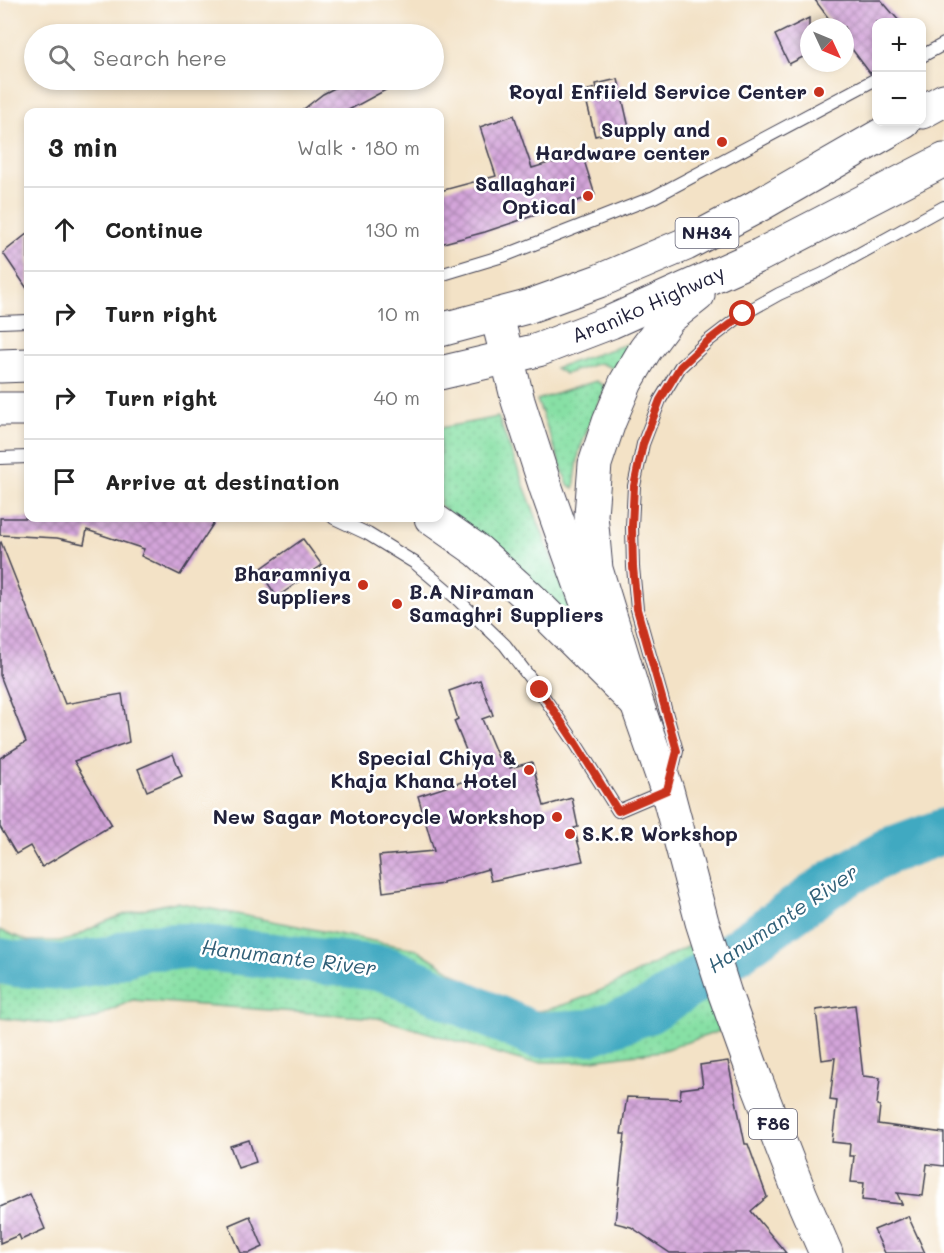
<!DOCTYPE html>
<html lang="en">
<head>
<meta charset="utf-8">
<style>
  body { margin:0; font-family:Mali,sans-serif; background:#f6f6f6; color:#222 }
  .controls { position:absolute; right:18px; top:18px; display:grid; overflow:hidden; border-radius:12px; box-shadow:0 3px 9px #0003 }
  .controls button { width:54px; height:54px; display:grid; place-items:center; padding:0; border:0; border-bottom:2px solid #e0e0e0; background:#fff; color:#222; font:30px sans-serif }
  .compass { position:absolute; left:800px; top:18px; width:54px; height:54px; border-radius:50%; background:#fff; box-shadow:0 3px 9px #0003; rotate:134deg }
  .stop { position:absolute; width:18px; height:18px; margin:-14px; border:4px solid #c8321e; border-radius:50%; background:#fff }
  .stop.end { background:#c8321e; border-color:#fff; box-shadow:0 2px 6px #0008 }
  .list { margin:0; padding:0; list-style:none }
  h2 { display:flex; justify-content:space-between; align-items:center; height:78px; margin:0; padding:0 24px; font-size:26px }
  h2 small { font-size:20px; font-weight:400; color:#767676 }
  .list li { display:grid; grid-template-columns:39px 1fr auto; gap:18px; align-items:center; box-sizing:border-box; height:84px; padding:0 24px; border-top:2px solid #e0e0e0 }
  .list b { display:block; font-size:22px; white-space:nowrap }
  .list em { font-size:20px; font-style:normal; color:#767676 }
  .icon { flex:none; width:33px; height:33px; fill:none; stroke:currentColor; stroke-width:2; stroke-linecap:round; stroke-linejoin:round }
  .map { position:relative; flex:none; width:944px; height:1253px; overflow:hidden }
  .search { position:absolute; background:#fff; box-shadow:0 3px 9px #0003; left:24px; top:24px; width:420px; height:66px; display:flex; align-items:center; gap:15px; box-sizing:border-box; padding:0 21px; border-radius:33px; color:#767676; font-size:22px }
  .panel { position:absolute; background:#fff; box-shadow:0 3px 9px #0003; left:24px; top:108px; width:420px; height:414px; border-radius:12px }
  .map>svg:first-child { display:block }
  .grass { fill:url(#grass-dots); stroke:#548170; stroke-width:1.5 }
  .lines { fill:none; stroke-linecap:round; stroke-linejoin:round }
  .river { stroke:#41a9c1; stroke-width:46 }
  .building { fill:url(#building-cross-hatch) }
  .lane-casing { stroke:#413f50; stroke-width:14 }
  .primary-casing { stroke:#413f50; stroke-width:35 }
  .highway-casing { stroke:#413f50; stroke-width:35 }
  .lane { stroke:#fff; stroke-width:12 }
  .primary { stroke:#fff; stroke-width:33 }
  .highway { stroke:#fff; stroke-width:33 }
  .route { stroke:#c8321e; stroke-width:8 }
  .poi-dot { fill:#c8321e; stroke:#fff; stroke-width:2 }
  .labels { text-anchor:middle; stroke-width:5; stroke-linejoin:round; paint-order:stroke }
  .shield { fill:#fff; stroke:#646476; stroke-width:1.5 }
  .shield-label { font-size:18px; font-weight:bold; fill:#22223b }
  .poi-label { font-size:20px; font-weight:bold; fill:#22223b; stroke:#fff; text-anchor:end }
  .street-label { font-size:20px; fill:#22223b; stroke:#fff }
  .water-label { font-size:21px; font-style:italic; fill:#305f77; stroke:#fff }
</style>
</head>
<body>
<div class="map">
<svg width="944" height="1253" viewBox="0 0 944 1253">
  <defs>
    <pattern id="grass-dots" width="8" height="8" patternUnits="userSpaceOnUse" patternTransform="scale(1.5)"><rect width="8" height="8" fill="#87e0a5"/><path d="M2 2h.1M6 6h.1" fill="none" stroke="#74c08f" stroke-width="1.8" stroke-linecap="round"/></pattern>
    <pattern id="building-cross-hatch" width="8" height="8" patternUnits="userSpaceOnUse" patternTransform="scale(1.5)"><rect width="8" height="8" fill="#d4a5da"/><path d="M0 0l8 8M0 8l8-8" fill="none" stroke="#ac86b2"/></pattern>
  </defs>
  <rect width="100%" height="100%" fill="#fff"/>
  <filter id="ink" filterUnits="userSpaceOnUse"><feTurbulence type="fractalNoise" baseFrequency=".0167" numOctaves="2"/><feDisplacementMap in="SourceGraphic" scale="12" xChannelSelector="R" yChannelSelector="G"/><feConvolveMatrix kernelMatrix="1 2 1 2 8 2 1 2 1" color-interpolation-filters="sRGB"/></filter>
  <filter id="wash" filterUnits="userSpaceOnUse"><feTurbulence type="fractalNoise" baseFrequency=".008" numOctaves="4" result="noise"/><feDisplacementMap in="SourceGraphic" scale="24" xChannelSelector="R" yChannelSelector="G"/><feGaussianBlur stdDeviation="1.35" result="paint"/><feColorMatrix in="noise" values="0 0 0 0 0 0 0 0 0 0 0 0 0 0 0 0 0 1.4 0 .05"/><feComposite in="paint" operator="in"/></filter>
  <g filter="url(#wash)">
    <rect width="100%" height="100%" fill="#f3e2c6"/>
    <!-- grass -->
    <g class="grass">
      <path d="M627,344L633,347L618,370L599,363L565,374L555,368Z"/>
      <path d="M596,381L606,387L592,417L579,452L574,488L568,485L537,400Z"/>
      <path d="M498,417L573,614L565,617L440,505V428Z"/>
      <path d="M176,902L418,950L507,1007C517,1010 528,1011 539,1011C549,1010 557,1007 566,1004C610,989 651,965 692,944L726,1029L661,1051L577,1062H527L378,1018L132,1000L91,1020L56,1024L0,1018V930L28,941H60L71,939L102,923L123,915L143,909Z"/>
    </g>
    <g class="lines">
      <!-- river -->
      <path class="river" d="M0,961L16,964L64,967L107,960L145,947L187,946L386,969L535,1035L591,1032L648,1011L695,981L835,881L887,852L944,831"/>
    </g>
    <g id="blocks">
      <!-- building -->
      <g class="building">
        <path d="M815,0H881L900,22H876V71L870,73L845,40V27H835Z"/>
        <path d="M809,18V54L789,64L775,35Z"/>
        <path d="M618,79L629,128L595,136L584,91L597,88L596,84Z"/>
        <path d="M350,80H404L345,112H300L323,94Z"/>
        <path d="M514,115L532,168L552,162L553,163L582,154L595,195L485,232L440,244V191L496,176L480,127Z"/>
        <path d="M28,233V290L3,253Z"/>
        <path d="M0,518H217L180,575L141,556L144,549L87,530L84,544L57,538L0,535Z"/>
        <path d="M303,539L322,565L277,597L259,570Z"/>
        <path d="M1,542L65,704L122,694L129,742L74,761L112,825L42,867L30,846L16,854L0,827V758L26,742L0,675V543Z"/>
        <path d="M480,680L493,715L482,719L498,757L506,755L510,768L532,762L544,806L572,798L578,827L574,828L583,861L491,881L488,869L443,882V884L383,892L379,856L434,851L418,796L477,777L454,721L458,719L449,691Z"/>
        <path d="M173,754L182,776L147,791L138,769Z"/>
        <path d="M855,1005L863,1076L880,1078L877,1105L880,1106L878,1124L944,1133V1166L927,1164L923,1196L897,1193L902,1204L862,1200L864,1183L851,1182L854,1156H849L850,1144L832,1142L837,1101L830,1100L835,1058L822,1060L816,1010Z"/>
        <path d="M728,1061L745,1144H748L767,1197L751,1211L786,1253H670L631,1227L615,1223L625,1134H621L627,1097L680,1099L681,1089L703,1086L700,1065Z"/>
        <path d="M249,1140L256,1162L238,1168L230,1146Z"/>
        <path d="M30,1194L45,1229L21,1240L19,1235L0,1243V1207Z"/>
        <path d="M250,1216L263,1247L250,1253H241L229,1225Z"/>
        <path d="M908,1216L925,1253H885L874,1230Z"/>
      </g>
    </g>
  </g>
  <g filter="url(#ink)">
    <use href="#blocks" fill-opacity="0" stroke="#413f50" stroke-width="1.5"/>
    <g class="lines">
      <!-- lane casing -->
      <g class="lane-casing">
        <g id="lane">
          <path d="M922,56L944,44"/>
          <path d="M440,275L506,255L654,197L876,79"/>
          <path d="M0,322L28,321"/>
          <path d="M0,458L28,457"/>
          <path d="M334,518L368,534L415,563L455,597L505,645L539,690L576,744L618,811L665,791"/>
          <path d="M671,776L677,751L637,609L633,567L632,527L634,486L643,444L660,400L680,367L708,341L743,314L779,294L823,274L944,207"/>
        </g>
      </g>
      <!-- primary casing -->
      <g class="primary-casing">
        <path id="primary" d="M497,316L518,401L546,488L585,598L637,704L667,790L702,922L725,994L756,1080L801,1196L826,1253"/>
      </g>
      <!-- highway casing -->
      <g class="highway-casing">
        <g id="highway">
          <path d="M922,112L944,100"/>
          <path d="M440,330L527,307L599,281L686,244L756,207L904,122"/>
          <path d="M0,366L28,365"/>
          <path id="s1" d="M440,373L538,350L611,322L760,255L944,160"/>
          <path d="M0,409H28"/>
          <path d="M431,518L478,551L528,596L634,701"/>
          <path d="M637,704L596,569L591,515L595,464L609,422L626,382L645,350L669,318L698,295"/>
        </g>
      </g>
      <!-- lane -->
      <use href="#lane" class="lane"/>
      <!-- primary -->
      <use href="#primary" class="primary"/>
      <!-- highway -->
      <use href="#highway" class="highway"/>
    </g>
  </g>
  <g class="lines" filter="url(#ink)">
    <!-- route -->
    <path class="route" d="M540,690L576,744L618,811L667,790L677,751L637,609L633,567L632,526L634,486L643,444L660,400L680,367L708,341L743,314"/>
  </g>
  <!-- markers -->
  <g class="poi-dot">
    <circle cx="819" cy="92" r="6"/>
    <circle cx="722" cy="142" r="6"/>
    <circle cx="588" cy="196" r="6"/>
    <circle cx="363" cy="585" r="6"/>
    <circle cx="397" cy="604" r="6"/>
    <circle cx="529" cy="770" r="6"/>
    <circle cx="557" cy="817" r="6"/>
    <circle cx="570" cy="834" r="6"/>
  </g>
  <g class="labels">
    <!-- shield labels -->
    <g class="shield">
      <rect x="675.5" y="218" width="63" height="30" rx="4.5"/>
      <rect x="749" y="1109" width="48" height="30" rx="4.5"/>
    </g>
    <g class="shield-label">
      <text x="707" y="239">NH34</text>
      <text x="773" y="1130">F86</text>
    </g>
    <!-- poi labels -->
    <g class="poi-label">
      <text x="807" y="99">Royal Enfiield Service Center</text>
      <text x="710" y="137">Supply and<tspan x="710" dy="23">Hardware center</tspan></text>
      <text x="576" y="191">Sallaghari<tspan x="576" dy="23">Optical</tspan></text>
      <text x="351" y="581">Bharamniya<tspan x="351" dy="23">Suppliers</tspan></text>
      <text x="409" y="599" text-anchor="start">B.A Niraman<tspan x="409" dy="23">Samaghri Suppliers</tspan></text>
      <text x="517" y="765">Special Chiya &amp;<tspan x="517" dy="23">Khaja Khana Hotel</tspan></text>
      <text x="545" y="824">New Sagar Motorcycle Workshop</text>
      <text x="582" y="841" text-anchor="start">S.K.R Workshop</text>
    </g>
    <!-- street labels -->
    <g class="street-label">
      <text dy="7" stroke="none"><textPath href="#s1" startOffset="220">Araniko Highway</textPath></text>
    </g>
    <!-- water labels -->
    <g class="water-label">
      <text transform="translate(783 919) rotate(-34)" y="7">Hanumante River</text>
      <text transform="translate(289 958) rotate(7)" y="7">Hanumante River</text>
    </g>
  </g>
</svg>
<div class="controls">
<button>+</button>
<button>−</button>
</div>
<svg class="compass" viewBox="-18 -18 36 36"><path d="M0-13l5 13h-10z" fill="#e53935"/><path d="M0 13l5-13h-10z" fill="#767676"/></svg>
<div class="stop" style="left:743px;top:314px"></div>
<div class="stop end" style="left:540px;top:690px"></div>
<div class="search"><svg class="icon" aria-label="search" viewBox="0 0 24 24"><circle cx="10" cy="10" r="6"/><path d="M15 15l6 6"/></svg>Search here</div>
<section class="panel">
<h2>3 min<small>Walk · 180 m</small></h2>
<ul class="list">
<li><svg class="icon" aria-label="ahead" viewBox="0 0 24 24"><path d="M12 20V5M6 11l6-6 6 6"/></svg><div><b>Continue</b></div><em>130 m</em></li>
<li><svg class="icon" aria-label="right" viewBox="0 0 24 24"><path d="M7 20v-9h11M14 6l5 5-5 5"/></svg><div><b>Turn right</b></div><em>10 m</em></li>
<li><svg class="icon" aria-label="right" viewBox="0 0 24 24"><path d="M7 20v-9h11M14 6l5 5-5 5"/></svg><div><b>Turn right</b></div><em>40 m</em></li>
<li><svg class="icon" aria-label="arrive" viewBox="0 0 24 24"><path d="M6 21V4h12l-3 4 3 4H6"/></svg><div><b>Arrive at destination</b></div></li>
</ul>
</section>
</div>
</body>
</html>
